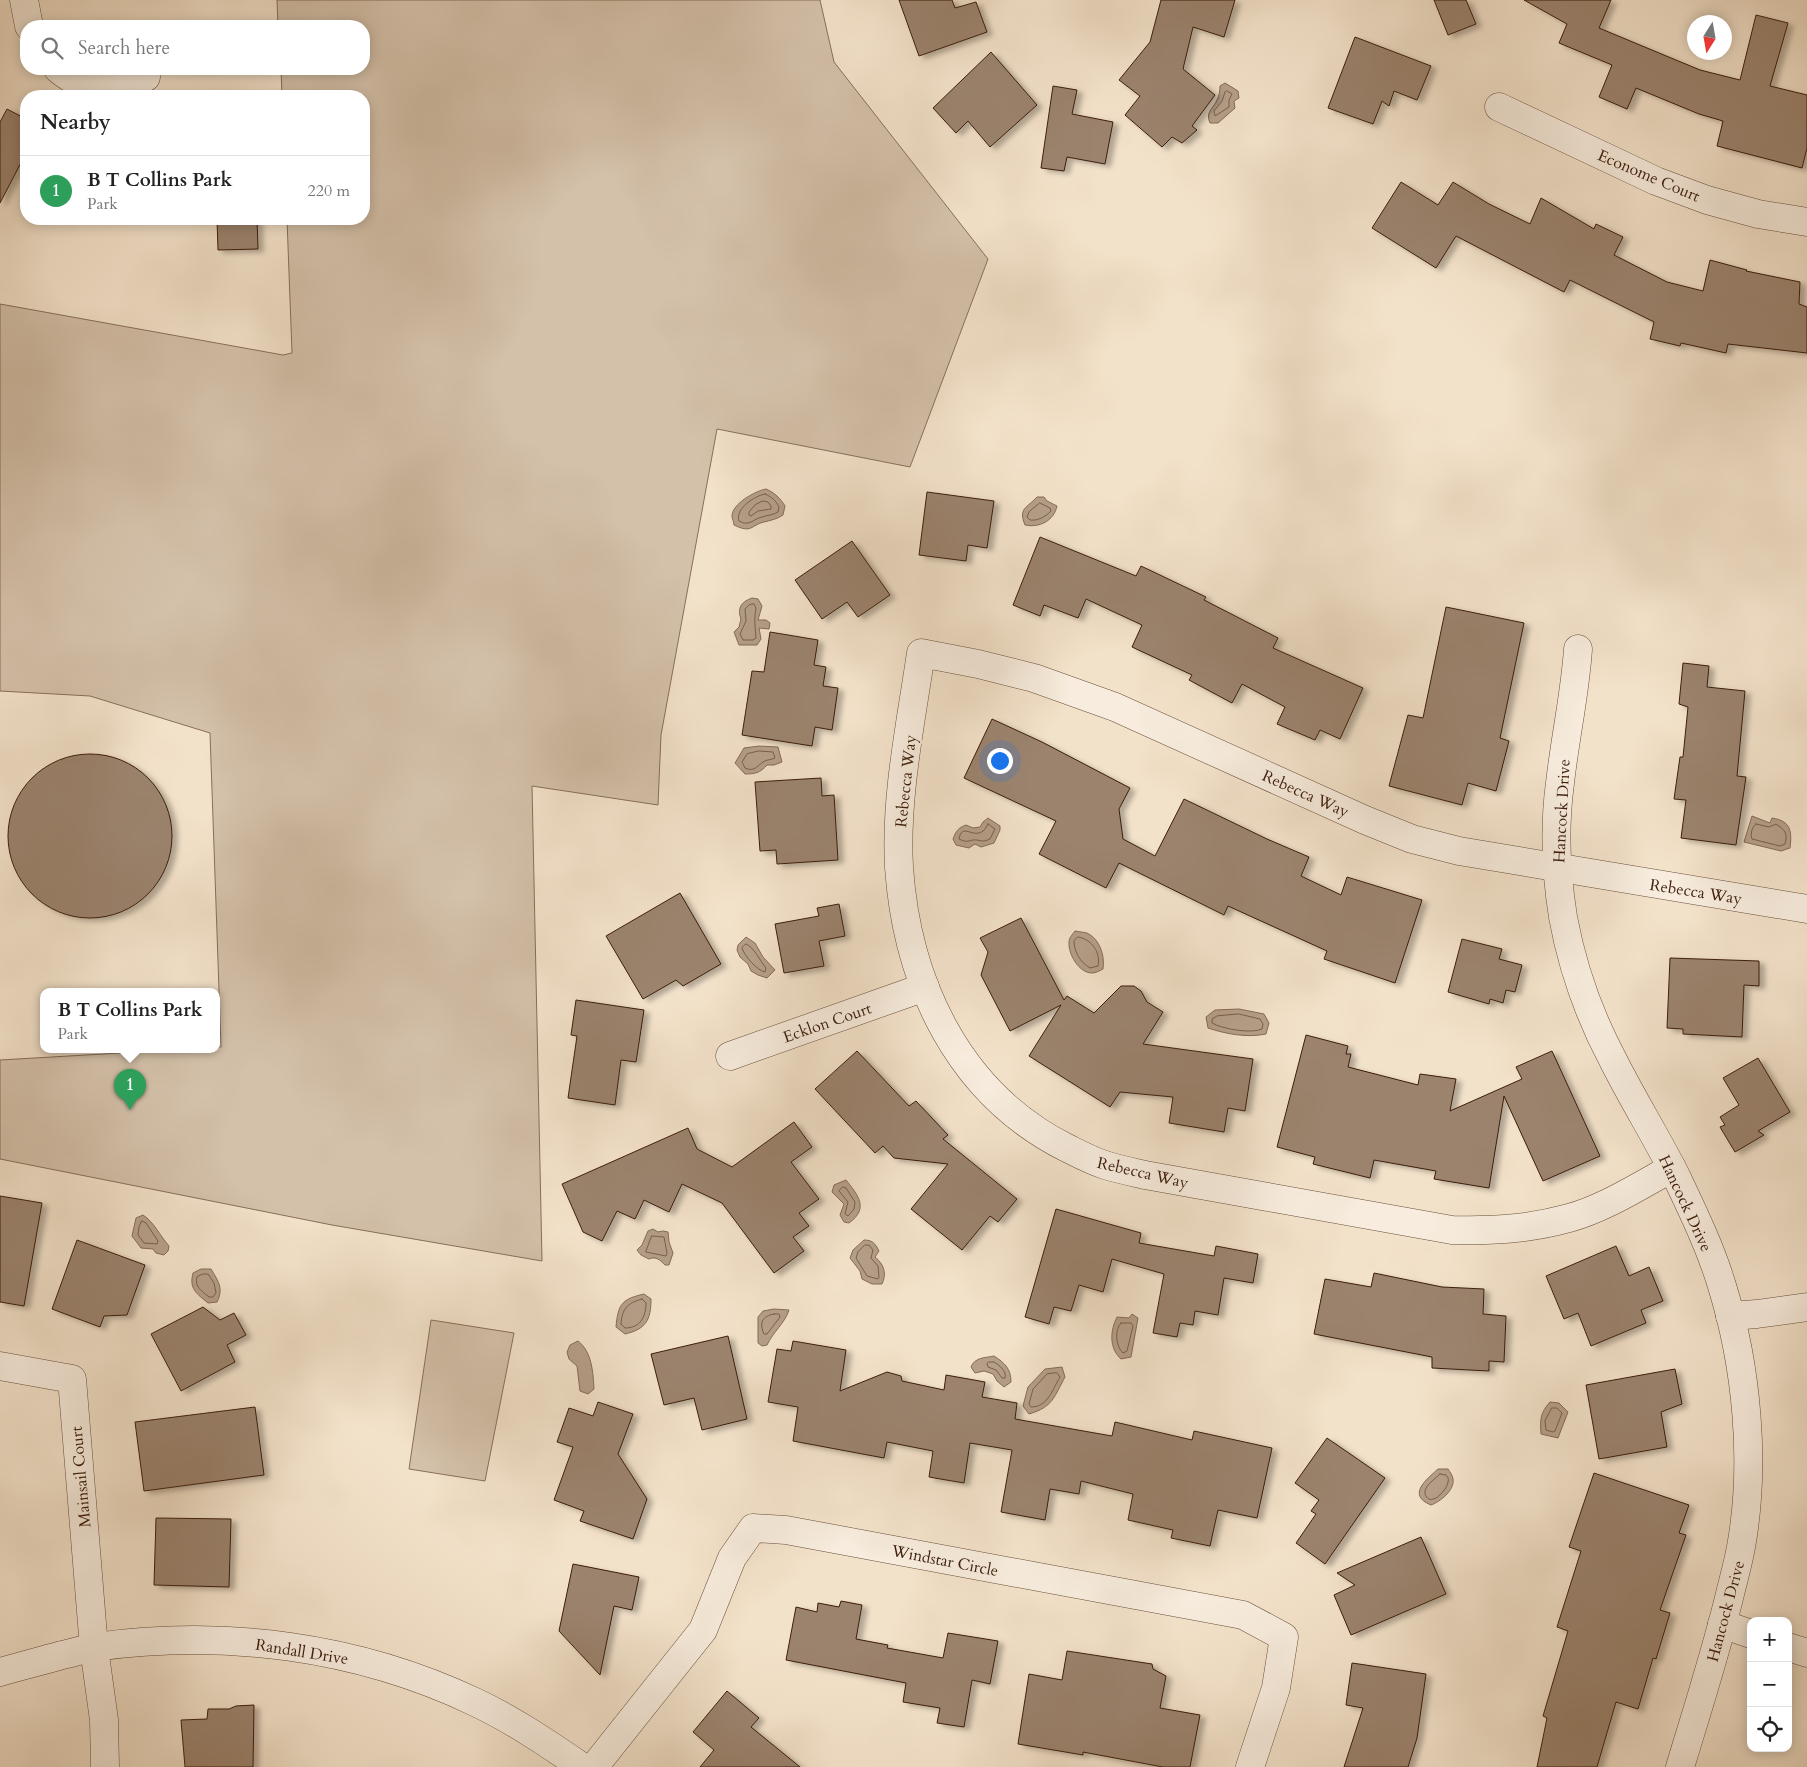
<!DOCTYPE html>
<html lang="en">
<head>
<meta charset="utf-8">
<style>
  body { margin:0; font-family:Cardo,serif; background:#f6f6f6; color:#222 }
  .controls { position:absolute; right:15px; bottom:15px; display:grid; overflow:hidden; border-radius:10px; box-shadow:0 2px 12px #0003 }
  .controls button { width:45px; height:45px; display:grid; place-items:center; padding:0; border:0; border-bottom:1px solid #e0e0e0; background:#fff; color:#222; font:25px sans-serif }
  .compass { position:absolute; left:1687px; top:15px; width:45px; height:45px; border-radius:50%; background:#fff; box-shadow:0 2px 12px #0003; rotate:191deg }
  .you { position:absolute; left:999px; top:760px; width:18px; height:18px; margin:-12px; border:4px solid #fff; border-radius:50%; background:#1a73e8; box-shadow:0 0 0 8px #1a73e833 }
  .badge { display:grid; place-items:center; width:32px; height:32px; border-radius:50%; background:#8f2418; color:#fff; font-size:16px; font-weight:700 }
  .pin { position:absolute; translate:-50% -41px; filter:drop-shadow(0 1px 2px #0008) }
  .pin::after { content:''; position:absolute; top:26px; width:18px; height:15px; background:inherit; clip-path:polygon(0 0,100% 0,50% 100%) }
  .popup { position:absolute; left:40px; top:988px; width:180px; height:65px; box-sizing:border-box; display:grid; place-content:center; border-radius:10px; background:#fff; filter:drop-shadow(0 1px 4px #0005); font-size:16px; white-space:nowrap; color:#767676 }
  .popup b { font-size:19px; color:#222 }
  .popup::after { content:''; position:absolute; left:50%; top:100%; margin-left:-10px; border:10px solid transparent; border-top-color:#fff }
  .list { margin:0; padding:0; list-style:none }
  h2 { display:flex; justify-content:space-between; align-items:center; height:65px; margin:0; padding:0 20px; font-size:21px }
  h2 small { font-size:16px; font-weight:400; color:#767676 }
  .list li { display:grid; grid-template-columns:32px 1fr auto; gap:15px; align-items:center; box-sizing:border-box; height:70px; padding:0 20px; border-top:1px solid #e0e0e0 }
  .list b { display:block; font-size:19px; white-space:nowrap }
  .list p { margin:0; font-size:16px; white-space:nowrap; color:#767676 }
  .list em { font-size:16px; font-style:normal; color:#767676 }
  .icon { flex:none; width:28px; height:28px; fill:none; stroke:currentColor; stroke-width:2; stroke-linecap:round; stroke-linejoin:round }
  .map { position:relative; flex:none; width:1807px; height:1767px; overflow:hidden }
  .search { position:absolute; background:#fff; box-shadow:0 2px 12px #0003; left:20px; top:20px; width:350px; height:55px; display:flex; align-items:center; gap:12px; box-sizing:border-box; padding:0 18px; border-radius:20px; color:#767676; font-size:19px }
  .panel { position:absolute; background:#fff; box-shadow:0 2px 12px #0003; left:20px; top:90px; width:350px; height:135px; border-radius:20px }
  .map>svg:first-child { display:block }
  .green { fill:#d4c1aa; stroke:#886f5a }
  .water { fill:#b59f89; stroke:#856b57 }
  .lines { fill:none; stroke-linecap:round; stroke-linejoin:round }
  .shore { stroke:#785e4a; stroke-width:1 }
  .building { fill:#9b836e; stroke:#3c1d0b; filter:url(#shadow) }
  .minor-casing { stroke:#6a4e3b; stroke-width:29 }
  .minor { stroke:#f7ecdd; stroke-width:28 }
  .labels { text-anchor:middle; stroke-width:4; stroke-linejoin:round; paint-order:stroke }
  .street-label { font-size:16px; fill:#3c1d0b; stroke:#f7ecdd }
</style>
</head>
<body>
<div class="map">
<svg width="1807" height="1767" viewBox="0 0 1807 1767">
  <defs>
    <filter id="shadow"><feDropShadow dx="5.5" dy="3" stdDeviation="2.5" flood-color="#0004"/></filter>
  </defs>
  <rect width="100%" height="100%" fill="#f3e2ca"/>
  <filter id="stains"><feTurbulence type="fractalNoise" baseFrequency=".004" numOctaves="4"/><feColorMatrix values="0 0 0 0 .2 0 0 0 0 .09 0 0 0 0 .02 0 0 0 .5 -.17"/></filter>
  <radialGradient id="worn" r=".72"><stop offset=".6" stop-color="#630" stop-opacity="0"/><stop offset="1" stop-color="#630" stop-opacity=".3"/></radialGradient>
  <!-- green -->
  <g class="green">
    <path d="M277,0H820L834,62L988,259L910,467L717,429L661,735L658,805L532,786L542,1261L332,1225L0,1159V1060L189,1049H216V1047H221L210,733L90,696L0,691V304L283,355L292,353L287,219H364V96H282L281,69H364V26H278Z"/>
    <path d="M431,1320L514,1333L485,1481L409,1469Z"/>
  </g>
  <!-- water -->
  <g class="water">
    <path d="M1225,83L1238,91L1239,98L1234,101L1235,108L1218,123H1210C1205,112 1213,109 1217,100C1219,96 1220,91 1220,86Z"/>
    <path d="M766,489C775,493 780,498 785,506L783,515C777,519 772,520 764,522C751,525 752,534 734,525C734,522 732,519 732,516C732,504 755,491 766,489Z"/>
    <path d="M1037,497H1044L1047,501L1057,506C1054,521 1039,528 1025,525C1018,508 1027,508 1037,497Z"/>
    <path d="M752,598L758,599L762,606L758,620H766L770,623L769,629L759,628L761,639L757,645H739L734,632L739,627L741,619C737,608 741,602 752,598Z"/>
    <path d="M759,746L778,747L782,762L774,765H767C760,773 755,774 745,774L735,763L744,748Z"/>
    <path d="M1752,816L1770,823L1772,818C1791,821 1792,831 1790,848L1781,851L1744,842Z"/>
    <path d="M988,818L1000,826V830L994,843L981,847L975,844L969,848L956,845L953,839C956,831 958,828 966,825L973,828L980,827L983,822Z"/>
    <path d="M1075,931C1079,932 1084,932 1087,933C1100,939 1105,956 1103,969C1099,971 1096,973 1092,973C1079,973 1068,954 1069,942C1069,938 1072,935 1075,931Z"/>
    <path d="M746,937L755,943L763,957L775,970L767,978L758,975L751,971L748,964L740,957L737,950L738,945Z"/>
    <path d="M1239,1009L1264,1014L1269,1023L1266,1034C1247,1038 1226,1034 1208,1028L1206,1017L1215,1010Z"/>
    <path d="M846,1180C857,1194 870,1208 849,1223L844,1222L840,1215L844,1204L832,1192L834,1185Z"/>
    <path d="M143,1215C154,1222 160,1236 169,1246L168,1251L164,1255L156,1253L153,1249L141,1248L132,1236L136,1218Z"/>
    <path d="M653,1229L658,1232L663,1231L668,1232L669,1242L673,1253L669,1265H665C660,1260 656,1256 649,1259L641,1255L637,1250L642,1245L648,1231Z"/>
    <path d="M864,1240C872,1240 875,1243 879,1251L875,1257C884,1264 887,1274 882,1284H872L862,1279L860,1271L850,1258L853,1250Z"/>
    <path d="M201,1269H211C218,1281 224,1288 217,1302L208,1303C196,1293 189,1289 193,1273Z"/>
    <path d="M644,1294L651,1299C651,1320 646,1329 625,1334L616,1327C618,1304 622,1299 644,1294Z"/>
    <path d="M774,1309L789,1310C785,1323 773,1332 767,1345L762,1346L758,1343V1317L763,1311Z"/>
    <path d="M1132,1314L1138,1318L1131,1357L1121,1359C1109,1348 1110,1331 1117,1317L1129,1318Z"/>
    <path d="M578,1341C592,1352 593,1372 594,1389L588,1394L580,1391L577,1366L569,1359L567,1352L570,1345Z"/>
    <path d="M994,1356C1005,1363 1011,1369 1011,1382L1004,1387L997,1381L993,1374L984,1371L975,1373L971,1367C975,1357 985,1358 994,1356Z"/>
    <path d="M1062,1367L1065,1377C1054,1397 1053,1407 1029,1414L1023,1406L1028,1387L1045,1369Z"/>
    <path d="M1550,1402L1559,1403L1568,1412L1558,1438L1541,1434C1540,1420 1540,1413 1550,1402Z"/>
    <path d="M1438,1469H1448C1450,1472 1453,1476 1453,1479C1455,1490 1440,1502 1431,1505C1406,1495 1427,1479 1438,1469Z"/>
  </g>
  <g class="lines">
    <!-- shore -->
    <g class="shore">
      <path d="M1227,91L1232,94L1229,100V107L1215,116L1214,111L1222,101L1225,92Z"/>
      <path d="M765,494C772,497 776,501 779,507L778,512C773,515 768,515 762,517C753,519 749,527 739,521C735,509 754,496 765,494Z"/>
      <path d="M763,501L768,502L771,506V509L758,511L751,516L749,515V512L755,505Z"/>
      <path d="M1040,503L1050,508L1051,511C1045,517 1038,521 1030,520L1027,517L1029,512Z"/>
      <path d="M754,604L756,608C754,619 755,626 756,638L753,640H743L740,634L746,621L745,609L749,605Z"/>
      <path d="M759,751L773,752L775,758C772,760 767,759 763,762C756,767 754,772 745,768L742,762L747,754Z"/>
      <path d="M988,824L995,829L990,839C983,842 983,841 977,840C969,839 969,844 959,839C962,822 973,839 983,831C985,830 986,827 988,824Z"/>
      <path d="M1756,824L1769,827L1776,824C1785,830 1788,833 1785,844L1780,846L1752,839C1750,835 1752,826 1756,824Z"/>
      <path d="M1078,937C1092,939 1101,953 1098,966L1090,968C1080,962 1074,952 1074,941Z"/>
      <path d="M746,944C754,947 760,961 766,968L765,972C758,971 744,956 742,948Z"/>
      <path d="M1239,1014L1260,1019L1263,1024L1262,1029C1252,1034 1222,1029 1212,1023V1019L1217,1016Z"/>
      <path d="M843,1187L846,1188L855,1202L854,1209L848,1216L845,1214L848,1202L839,1191Z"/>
      <path d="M142,1221L146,1223L158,1241L157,1244L144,1243L138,1235L139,1227Z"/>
      <path d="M652,1236L664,1237L667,1253L666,1256L646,1252Z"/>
      <path d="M865,1245H869L873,1250L871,1258L878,1266L879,1277L878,1279L867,1276L856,1258L858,1252Z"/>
      <path d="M203,1274H208L214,1283L216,1293L213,1297H209C202,1291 194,1287 197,1277Z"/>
      <path d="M642,1299L646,1303C646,1317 640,1328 625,1328L621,1324C622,1309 627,1303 642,1299Z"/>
      <path d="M774,1314H779L780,1317L767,1334H764C759,1323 762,1316 774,1314Z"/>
      <path d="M1121,1323H1131L1133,1326L1127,1351L1123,1353C1116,1347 1114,1330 1121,1323Z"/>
      <path d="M989,1362H994C999,1365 1007,1371 1005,1378H1002L996,1370L988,1367L987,1364Z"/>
      <path d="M1057,1373L1060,1377C1052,1390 1048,1407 1031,1407L1029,1404L1033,1389L1047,1374Z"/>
      <path d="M1552,1408H1557L1562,1413L1555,1431L1553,1432L1546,1430L1545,1421Z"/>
      <path d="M1440,1474L1446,1475C1448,1478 1449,1478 1448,1482C1448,1487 1438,1499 1433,1499C1429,1500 1428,1499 1426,1496C1421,1488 1435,1479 1440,1474Z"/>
    </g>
  </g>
  <!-- building -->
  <g class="building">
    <path d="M899,0H952L955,8L976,2L987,32L919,56Z"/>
    <path d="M1161,0H1235L1224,37L1193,27L1183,69L1215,95L1192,126L1197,130L1182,143L1172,137L1162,147L1125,115L1140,96L1119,80L1150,42Z"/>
    <path d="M1434,0H1466L1476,24L1448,35Z"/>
    <path d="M1524,0H1611L1599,28L1700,70L1740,80L1756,15L1788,23L1770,86L1807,95V148L1802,168L1717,146L1723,121L1699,114L1636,88L1627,109L1599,97L1612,65L1559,43L1567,24Z"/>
    <path d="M1355,37L1431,66L1417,100L1394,91L1389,106L1382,101L1373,124L1328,108Z"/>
    <path d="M991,52L1037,105L990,147L968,121L956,133L933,108Z"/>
    <path d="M1053,86L1077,90L1072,114L1113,122L1105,164L1067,157L1064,171L1041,168Z"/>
    <path d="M7,109L26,119V153L0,203V122Z"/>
    <path d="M1401,182L1438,205L1453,182L1489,204L1530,224L1541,198L1594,229L1596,224L1623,237L1614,255L1667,282L1703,291L1710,260L1747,270L1746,271L1800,282L1799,304L1807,307V353L1728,344L1726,353L1681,343L1680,346L1650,339L1654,322L1570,280L1564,292L1456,236L1436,268L1372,228Z"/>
    <path d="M217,219H257L258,249L218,250Z"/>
    <path d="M927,492L994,501L987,548L968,545L966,561L919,555Z"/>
    <path d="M1040,537L1136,576L1141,566L1206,597L1204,600L1278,638L1273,648L1363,688L1340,739L1320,730L1315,740L1277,724L1285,707L1242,684L1232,703L1189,680L1192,675L1132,647L1142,625L1086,599L1078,618L1044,605L1040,616L1013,605Z"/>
    <path d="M852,541L890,595L858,617L847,602L822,619L795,580Z"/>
    <path d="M1446,607L1524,623L1500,738L1509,741L1496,791L1468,783L1462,805L1389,786L1408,715L1423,718Z"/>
    <path d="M770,632L818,640L814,665L826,667L823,686L838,688L832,730L815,727L812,746L742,735L752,671L764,672Z"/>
    <path d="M1683,663L1709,666L1707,687L1745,691L1737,776L1746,777L1736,845L1681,838L1686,800L1674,799L1680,757H1683L1688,707L1679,704Z"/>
    <path d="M992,719L1042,742L1130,788L1119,809L1123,839L1155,856L1184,799L1267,839L1309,857L1301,876L1341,895L1347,877L1422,900L1395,983L1324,959L1327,951L1228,906L1224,915L1119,863L1106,888L1039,854L1056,821L964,778Z"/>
    <circle cx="90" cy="836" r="82"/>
    <path d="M821,778L822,796L834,795L838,860L777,864L776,850L760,851L755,782Z"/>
    <path d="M680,893L721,964L683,986L676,980L643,999L606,936Z"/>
    <path d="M839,904L845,936L819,941L824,966L784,973L775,924L819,916L817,908Z"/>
    <path d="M1021,918L1064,1000L1067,996L1094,1013L1121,986H1134L1141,991L1147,1002L1163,1012L1143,1044L1253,1059L1245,1111L1228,1108L1224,1132L1169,1123L1173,1097L1120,1092L1110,1107L1029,1056L1061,1005L1010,1031L981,975L988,952L980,938Z"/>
    <path d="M1462,939L1502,949L1499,959L1522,965L1515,992L1506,990L1503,1003L1490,999L1489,1004L1448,992Z"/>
    <path d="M1670,958L1759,961V986L1744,985L1742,1037L1683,1034V1029L1667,1028Z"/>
    <path d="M576,1000L644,1010L636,1062L621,1060L615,1105L568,1098L577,1036L571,1035Z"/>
    <path d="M1306,1035L1348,1046L1346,1054H1351L1348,1067L1418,1085L1420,1074L1456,1079L1450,1111L1522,1079L1516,1067L1552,1051L1600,1156L1543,1181L1504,1096L1489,1188L1434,1179L1436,1171L1374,1160L1370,1178L1313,1164L1315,1157L1277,1147Z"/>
    <path d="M857,1051L909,1106L916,1101L948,1135L943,1139L1017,1199L998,1222L990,1216L962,1250L911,1209L948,1164L894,1158L883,1146L875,1153L815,1089Z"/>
    <path d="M1758,1058L1790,1112L1758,1131L1764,1135L1735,1152L1720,1127L1725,1125L1720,1117L1739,1105L1723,1078Z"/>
    <path d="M794,1122L812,1147L791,1162L819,1199L799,1213L809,1226L793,1237L804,1251L774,1273L722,1203L682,1184L669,1212L644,1200L635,1219L617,1211L602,1241L583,1232L562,1184L688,1128L697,1149L732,1167Z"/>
    <path d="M0,1196L42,1203L24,1306L0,1302Z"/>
    <path d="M1056,1209L1141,1233L1139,1243L1214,1256L1216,1246L1258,1254L1253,1283L1224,1278L1218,1315L1195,1311L1193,1325L1180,1323L1177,1337L1153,1333L1164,1274L1112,1259L1103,1292L1079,1285L1071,1311L1054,1307L1049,1324L1025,1317Z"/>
    <path d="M77,1240L145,1265L127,1315L104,1316L100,1327L52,1309Z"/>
    <path d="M1616,1246L1629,1276L1649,1267L1663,1301L1641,1310L1646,1323L1591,1346L1578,1313L1564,1319L1546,1276Z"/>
    <path d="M1374,1273L1442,1287L1484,1289L1483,1314L1506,1316L1504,1362L1489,1361V1371L1432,1368V1357L1314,1334L1325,1279L1371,1287Z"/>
    <path d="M203,1307L220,1320L234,1313L246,1335L227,1345L235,1362L181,1391L151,1334Z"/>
    <path d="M728,1336L747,1419L702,1430L694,1398L664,1405L651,1354Z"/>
    <path d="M793,1341L846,1350L840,1391L887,1372L901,1376L902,1381L944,1390L946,1375L985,1382L982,1397L1017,1403L1015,1419L1112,1436L1115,1422L1192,1440L1194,1431L1272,1448L1257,1518L1218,1510L1210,1546L1171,1538L1173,1530L1128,1520L1133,1494L1081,1481L1079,1494L1050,1489L1045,1520L1001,1512L1012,1450L970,1443L964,1483L929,1477L933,1451L887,1442L884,1458L793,1441L798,1407L768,1402L777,1349L791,1351Z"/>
    <path d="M1675,1369L1682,1404L1661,1412L1667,1447L1599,1459L1586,1385Z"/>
    <path d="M598,1402L633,1414L618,1454L647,1499L633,1539L580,1521L584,1511L554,1500L573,1447L557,1442L569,1408L593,1416Z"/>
    <path d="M255,1407L264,1475L144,1491L135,1422Z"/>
    <path d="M1327,1438L1385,1478L1325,1564L1296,1543L1316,1514L1311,1511L1319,1500L1295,1483Z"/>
    <path d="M1594,1473L1689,1505L1679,1533L1686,1535L1660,1610L1670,1613L1656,1659L1653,1658L1638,1709L1616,1702L1597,1767H1537L1547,1718L1543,1716L1568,1631L1557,1627L1581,1551L1569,1547Z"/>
    <path d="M156,1518L231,1519L229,1587L154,1585Z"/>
    <path d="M1421,1537L1446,1594L1351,1635L1334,1595L1355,1585L1337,1573Z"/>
    <path d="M573,1564L639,1577L632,1610L614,1606L600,1675L559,1631Z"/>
    <path d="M841,1601L862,1605L856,1639L888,1645L887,1648L943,1658L948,1633L998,1641L990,1684L972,1680L964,1727L937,1723L940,1708L903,1702L906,1683L786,1660L796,1607L817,1612L818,1603L839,1607Z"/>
    <path d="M1067,1651L1152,1664L1153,1669L1166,1676L1160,1708L1200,1715L1190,1767H1163L1083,1752V1755L1018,1744L1029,1674L1062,1680Z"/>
    <path d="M1352,1663L1426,1674L1417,1738L1408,1767H1344L1363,1708L1346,1705Z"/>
    <path d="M727,1691L759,1718L751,1727L800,1767H700L714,1750L693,1732Z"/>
    <path d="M254,1705L253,1767H185L181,1720L207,1719L208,1709H229L236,1706Z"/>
  </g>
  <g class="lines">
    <!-- minor casing -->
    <g class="minor-casing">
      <g id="minor">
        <path d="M24,0L29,26"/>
        <path d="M58,69C87,93 113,94 146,77"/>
        <path d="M1499,107L1656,181L1707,200L1758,214L1807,222"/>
        <path d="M1578,649C1575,694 1565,738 1560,783C1554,827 1556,873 1563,917C1572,966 1589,1015 1613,1060C1633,1100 1657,1138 1677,1178C1694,1214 1711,1249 1722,1286C1747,1367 1756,1464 1741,1547C1738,1564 1733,1581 1729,1598C1715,1655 1697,1711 1680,1767"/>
        <path d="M730,1056L925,987"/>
        <path d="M1672,1168C1639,1186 1605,1208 1569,1218C1529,1229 1493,1231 1452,1230L1145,1175C1132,1172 1118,1169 1105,1165C1092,1161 1079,1154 1067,1148C959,1094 907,984 899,867C895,797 911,722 921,653L978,664L1034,678L1115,707L1365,820L1412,839L1459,851L1807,909"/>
        <path d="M1730,1316L1757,1314L1807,1307"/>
        <path d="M0,1366L72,1379L94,1648L104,1720L105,1767"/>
        <path d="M1722,1624L1751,1634"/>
        <path d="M1788,1647L1807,1653"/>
        <path d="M0,1672C21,1666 41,1661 62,1655C73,1653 84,1649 95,1647C225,1629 357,1646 475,1702C513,1720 547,1743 582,1767"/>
        <path d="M594,1767L703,1630L732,1558L753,1528L786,1530L1243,1615L1284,1637L1276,1688L1250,1767"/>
      </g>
    </g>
    <!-- minor -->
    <use href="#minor" class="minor"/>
  </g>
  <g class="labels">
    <!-- street labels -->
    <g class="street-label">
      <text transform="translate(1649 175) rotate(23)" y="6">Econome Court</text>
      <text transform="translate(905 781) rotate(-84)" y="6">Rebecca Way</text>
      <text transform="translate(1306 793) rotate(24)" y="6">Rebecca Way</text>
      <text transform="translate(1561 811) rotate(-87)" y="6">Hancock Drive</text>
      <text transform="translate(1696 891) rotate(9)" y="6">Rebecca Way</text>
      <text transform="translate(827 1022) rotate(-19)" y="6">Ecklon Court</text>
      <text transform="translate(1143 1172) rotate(13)" y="6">Rebecca Way</text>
      <text transform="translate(1686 1203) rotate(65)" y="6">Hancock Drive</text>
      <text transform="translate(80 1477) rotate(-95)" y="6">Mainsail Court</text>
      <text transform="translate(945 1560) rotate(11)" y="6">Windstar Circle</text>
      <text transform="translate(1725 1611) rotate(-75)" y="6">Hancock Drive</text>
      <text transform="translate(302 1651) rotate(9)" y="6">Randall Drive</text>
    </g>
  </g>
  <rect width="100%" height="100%" filter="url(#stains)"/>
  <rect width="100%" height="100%" fill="url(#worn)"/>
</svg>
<div class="controls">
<button>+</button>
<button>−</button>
<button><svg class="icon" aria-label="locate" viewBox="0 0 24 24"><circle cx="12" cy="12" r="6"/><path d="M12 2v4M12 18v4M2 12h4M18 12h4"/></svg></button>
</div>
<svg class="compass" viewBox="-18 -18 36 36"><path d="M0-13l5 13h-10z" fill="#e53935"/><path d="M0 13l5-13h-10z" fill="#767676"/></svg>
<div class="you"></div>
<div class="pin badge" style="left:130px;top:1110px;background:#2e9e5b">1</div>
<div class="popup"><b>B T Collins Park</b>Park</div>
<div class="search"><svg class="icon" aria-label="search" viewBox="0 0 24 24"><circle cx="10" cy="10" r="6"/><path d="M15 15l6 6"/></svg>Search here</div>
<section class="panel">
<h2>Nearby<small></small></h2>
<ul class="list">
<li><span class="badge" style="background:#2e9e5b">1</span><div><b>B T Collins Park</b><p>Park</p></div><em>220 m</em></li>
</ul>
</section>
</div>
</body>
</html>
